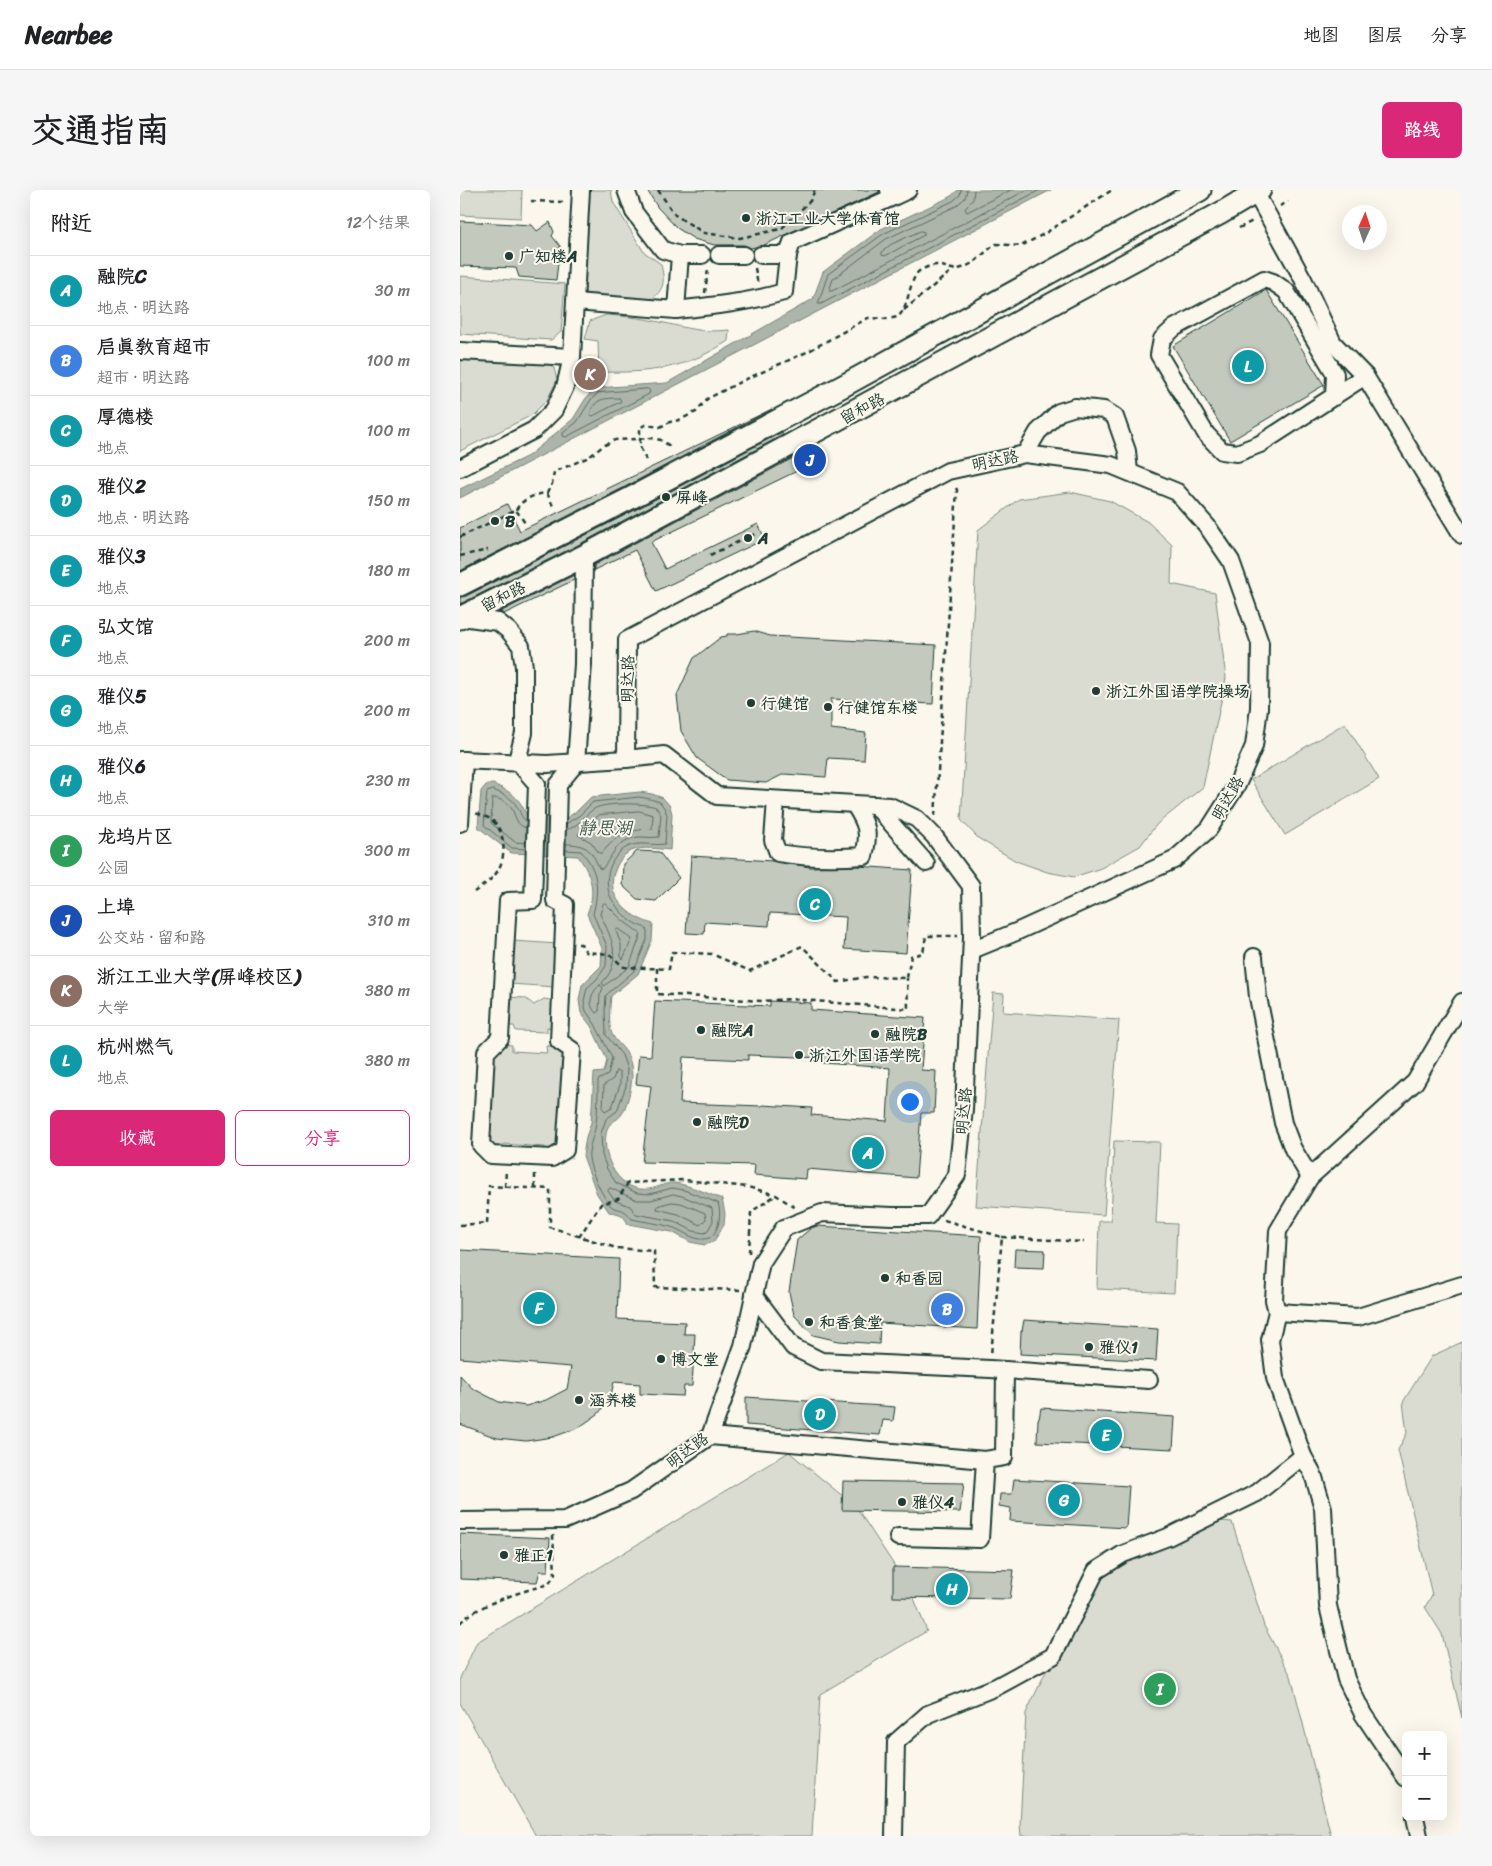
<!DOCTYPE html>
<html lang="zh">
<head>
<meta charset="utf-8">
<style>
  body { margin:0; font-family:Sriracha,"LXGW WenKai TC",sans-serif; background:#f6f6f6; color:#202124 }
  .controls { position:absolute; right:15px; bottom:15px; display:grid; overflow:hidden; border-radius:8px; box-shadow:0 5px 20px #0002 }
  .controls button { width:45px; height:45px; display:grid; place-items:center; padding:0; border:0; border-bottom:1px solid #e0e0e0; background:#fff; color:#202124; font:25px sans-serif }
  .compass { position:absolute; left:882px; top:15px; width:45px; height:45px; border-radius:50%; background:#fff; box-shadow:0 5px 20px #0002; rotate:3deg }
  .you { position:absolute; left:449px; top:911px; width:18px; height:18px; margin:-12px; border:4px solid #fff; border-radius:50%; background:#1a73e8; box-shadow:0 0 0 8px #1a73e833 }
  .badge { display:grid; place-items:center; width:32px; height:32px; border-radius:50%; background:#db2777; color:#fff; font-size:16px; font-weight:700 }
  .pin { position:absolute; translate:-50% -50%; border:2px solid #fff; box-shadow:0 1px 5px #0006 }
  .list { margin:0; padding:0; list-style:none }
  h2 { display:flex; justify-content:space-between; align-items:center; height:65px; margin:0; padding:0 20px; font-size:21px }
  h2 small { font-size:16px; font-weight:400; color:#757577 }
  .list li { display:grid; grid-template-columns:32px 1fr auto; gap:15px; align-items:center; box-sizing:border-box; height:70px; padding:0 20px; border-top:1px solid #e0e0e0 }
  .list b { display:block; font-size:19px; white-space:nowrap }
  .list p { margin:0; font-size:16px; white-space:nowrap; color:#757577 }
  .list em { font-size:16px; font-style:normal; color:#757577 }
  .actions { display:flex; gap:10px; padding:15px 20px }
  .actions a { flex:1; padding:11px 0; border:1px solid #db2777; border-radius:8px; text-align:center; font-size:18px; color:#db2777 }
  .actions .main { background:#db2777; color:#fff }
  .map { position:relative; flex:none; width:1002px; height:1646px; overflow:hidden; border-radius:8px }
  header { display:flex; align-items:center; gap:30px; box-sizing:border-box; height:70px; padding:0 25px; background:#fff; border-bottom:1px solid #e0e0e0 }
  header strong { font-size:24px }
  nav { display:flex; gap:28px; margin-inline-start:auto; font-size:18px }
  .intro { display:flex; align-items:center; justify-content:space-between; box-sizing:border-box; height:120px; padding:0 30px }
  h1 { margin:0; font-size:35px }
  .button { padding:12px 22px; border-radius:8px; background:#db2777; color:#fff; font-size:18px; font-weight:700 }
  main { display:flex; gap:30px; padding:0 30px }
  aside { flex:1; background:#fff; border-radius:8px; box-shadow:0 5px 20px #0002 }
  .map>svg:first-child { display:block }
  .green { fill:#dbdcd1; stroke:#7d8c82 }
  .water { fill:#adb4aa; stroke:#74847b }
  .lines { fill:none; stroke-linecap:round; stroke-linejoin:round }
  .shore { stroke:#586d63; stroke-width:1 }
  .building { fill:#c4c9be; stroke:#1f3d34; fill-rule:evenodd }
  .minor-casing { stroke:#1f3d34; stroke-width:20 }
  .major-casing { stroke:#1f3d34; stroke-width:25 }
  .path { stroke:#1f3d34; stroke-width:2.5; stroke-dasharray:5 4; stroke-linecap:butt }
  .minor { stroke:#fbf7ec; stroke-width:16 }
  .major { stroke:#fbf7ec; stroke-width:21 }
  .poi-dot { fill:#1f3d34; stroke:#fbf7ec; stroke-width:2 }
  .labels { text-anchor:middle; stroke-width:4; stroke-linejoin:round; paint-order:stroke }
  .poi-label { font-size:16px; font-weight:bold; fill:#1f3d34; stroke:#fbf7ec; text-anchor:start }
  .street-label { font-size:16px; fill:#1f3d34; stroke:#fbf7ec }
  .water-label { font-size:18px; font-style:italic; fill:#425b52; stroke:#fbf7ec }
</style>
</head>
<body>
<header>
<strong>Nearbee</strong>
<nav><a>地图</a><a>图层</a><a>分享</a></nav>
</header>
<div class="intro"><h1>交通指南</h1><a class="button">路线</a></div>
<main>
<aside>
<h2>附近<small>12个结果</small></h2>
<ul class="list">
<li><span class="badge" style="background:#0f9aa8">A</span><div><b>融院C</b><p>地点 · 明达路</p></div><em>30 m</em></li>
<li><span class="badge" style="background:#3f7fe0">B</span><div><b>启真教育超市</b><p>超市 · 明达路</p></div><em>100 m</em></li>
<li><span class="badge" style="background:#0f9aa8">C</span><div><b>厚德楼</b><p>地点</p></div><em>100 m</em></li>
<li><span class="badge" style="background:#0f9aa8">D</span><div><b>雅仪2</b><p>地点 · 明达路</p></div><em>150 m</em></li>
<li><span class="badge" style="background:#0f9aa8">E</span><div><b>雅仪3</b><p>地点</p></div><em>180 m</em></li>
<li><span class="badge" style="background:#0f9aa8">F</span><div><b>弘文馆</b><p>地点</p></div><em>200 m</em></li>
<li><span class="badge" style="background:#0f9aa8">G</span><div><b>雅仪5</b><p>地点</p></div><em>200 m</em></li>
<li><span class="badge" style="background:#0f9aa8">H</span><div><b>雅仪6</b><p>地点</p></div><em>230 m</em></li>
<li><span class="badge" style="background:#2e9e5b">I</span><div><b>龙坞片区</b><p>公园</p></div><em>300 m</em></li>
<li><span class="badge" style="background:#1a4fb4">J</span><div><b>上埠</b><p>公交站 · 留和路</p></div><em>310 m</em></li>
<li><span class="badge" style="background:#8d6e63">K</span><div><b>浙江工业大学(屏峰校区)</b><p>大学</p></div><em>380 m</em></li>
<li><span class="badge" style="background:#0f9aa8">L</span><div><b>杭州燃气</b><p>地点</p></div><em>380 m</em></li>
</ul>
<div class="actions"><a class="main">收藏</a><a>分享</a></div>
</aside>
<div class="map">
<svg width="1002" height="1646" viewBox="0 0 1002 1646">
  <rect width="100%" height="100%" fill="#fbf7ec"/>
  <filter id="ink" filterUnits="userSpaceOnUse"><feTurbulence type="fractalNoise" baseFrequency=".02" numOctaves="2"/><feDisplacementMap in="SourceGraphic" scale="10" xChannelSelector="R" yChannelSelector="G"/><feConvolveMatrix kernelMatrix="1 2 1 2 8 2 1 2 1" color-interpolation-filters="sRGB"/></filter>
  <g filter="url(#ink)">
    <!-- green -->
    <g class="green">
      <path d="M0,0H62L61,28L0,25Z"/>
      <path d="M128,0H151L153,12L184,62L201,74C205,93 205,98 190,111L125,106Z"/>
      <path d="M0,86L105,94L101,142L91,150L0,144Z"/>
      <path d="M146,125C164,126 182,128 200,132C228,138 240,143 269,140L268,151C224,180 189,183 139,182L138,151L125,149L130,131Z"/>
      <path d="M1,167L84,170L94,178L97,190L87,210L72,225L0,261Z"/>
      <path d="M610,302L650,311L688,332L712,355L711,394L755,403L766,488L743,597L697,634L680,656L641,678L614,687L587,682L556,671L518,648L501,630L518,340L559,309Z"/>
      <path d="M885,533L919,589L825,645L791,590Z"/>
      <path d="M53,751L98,754L95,797L50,794Z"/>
      <path d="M533,803L544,804L543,822L659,830L644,1025L516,1016Z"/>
      <path d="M49,807L65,808L74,815L84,809L96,811L94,838L87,837V842L56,841L54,836H48Z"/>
      <path d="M42,854L52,855V861L87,863L86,856H97L105,862L100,957L84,963L85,957L43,954L42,961L32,959L27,950L33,859Z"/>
      <path d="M654,951L700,952L696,1033L717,1034L714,1103L637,1099L639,1031H651Z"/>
      <path d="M1002,1152V1528L982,1444L965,1417L972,1405L938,1260L947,1243L943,1212L972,1166Z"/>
      <path d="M329,1262L396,1317L451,1401L467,1441L360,1504L352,1646H76L0,1513V1488L17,1452Z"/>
      <path d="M724,1328L772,1332L804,1436L831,1486L871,1646H561L560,1635L566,1523L634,1381L685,1355Z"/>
    </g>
    <!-- water -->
    <g class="water">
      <path d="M498,0H591L0,308V299L68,266L113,229L126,208L136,198L207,193L353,109L363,82L421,39L490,7Z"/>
      <path d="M33,594C53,603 59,607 67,626L105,629L117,621L131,607L180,602L192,604L203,608L210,616L212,624L210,660C198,659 183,656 171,661C164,664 159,671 156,678C143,705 168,727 193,734L192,750L178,784L151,806C150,816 148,835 152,844C155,851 162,856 166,862C172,872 173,884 171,895C170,904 166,917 162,924C156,933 148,930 146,944C142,969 160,1003 189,999C198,998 206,992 215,993C229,995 249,1004 262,1009L265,1024L264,1035L254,1051L245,1055L230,1052L212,1042L168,1034C163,1024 159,1023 149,1022L137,1004L123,966L126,947L131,933L134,883L144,882L147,870L131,836L121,823L119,810L122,795L141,776L142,758L127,724C136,701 132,686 118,666L51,663L18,637L21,601L26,595Z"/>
    </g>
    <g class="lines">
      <!-- shore -->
      <g class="shore">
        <path d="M501,0L500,5L493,11L423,44L368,84L358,114H361L580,0"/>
        <path d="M507,0L505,8L496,16L426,49L373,89L369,101H372L567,0"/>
        <path d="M514,0L513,9L505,19L507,22L551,0"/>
        <path d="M461,41L464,42V45L425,66L422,65V62L430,55Z"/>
        <path d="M188,199L190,201L189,204L106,247L103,246V243L117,232L130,211L138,203Z"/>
        <path d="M159,208L161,210L160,212L133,226L130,225C134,208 145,208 159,208Z"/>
        <path d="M179,621L193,625L192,639C188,640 184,639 179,640C162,641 152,651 142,663H139L131,652L118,645L119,643L130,634L139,625Z"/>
        <path d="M66,653L55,652L31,633L32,608H35C42,610 48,613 52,619C56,627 56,635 66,638"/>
        <path d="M106,654C126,654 132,660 139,678L142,679C154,664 156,650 179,647C186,647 192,648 199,647L201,625L196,617C185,613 144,612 134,619C124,625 120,636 106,640"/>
        <path d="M65,659L52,658L24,635L27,602L33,600C42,604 52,607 57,617C61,623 61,628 66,631"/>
        <path d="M106,660L121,661C139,681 139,700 133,724L147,756L146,776L137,789L127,798L124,811L126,821L135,834L152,868L148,885L138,890C138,904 138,919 136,933C135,943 130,952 129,962C127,975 142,1006 150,1015C157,1022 162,1015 172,1029C185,1032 198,1033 211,1037C222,1040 232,1050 244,1049C259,1049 262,1023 258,1013L224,1000L212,998L190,1004L177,1003L156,993L147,979L142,965L141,943L146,929L157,921L166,896L167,879L162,865L146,845L145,820L146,805L174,781L187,749V740C184,736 182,737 178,735C169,731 160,722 155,714C141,697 147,668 167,657C179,651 192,656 205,654L207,625L205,619L200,612L190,609L179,607L133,612L120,625L106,634"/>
        <path d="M145,713L162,730L181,744L169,777L144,796L142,793C145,789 149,785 151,780C159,760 148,741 140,724L143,714Z"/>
        <path d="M158,739L172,749L163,769L161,767V754L156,741Z"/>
        <path d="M140,795L143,798L140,805L139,821L136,823C127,814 131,802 140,795Z"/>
        <path d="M156,881L160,883V895L152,917L145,921L143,919L144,895L153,889Z"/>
        <path d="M150,998L177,1010H191L213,1004L222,1006L252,1018L253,1031L247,1042L244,1043L233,1041L214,1031L176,1024L170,1016L155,1011L148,1001Z"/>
        <path d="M212,1012L221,1013L245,1023L246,1029L240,1035L218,1024L197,1019L198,1016Z"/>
      </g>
    </g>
    <!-- building -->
    <g class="building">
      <path d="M187,0H419V2L304,55L291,58L284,55H254L234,49L217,38L198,18Z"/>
      <path d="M0,31L72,35L77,41L90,32L94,42L92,46L100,56L96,90L59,87L56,78L0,76Z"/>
      <path d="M806,100L864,195L770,251L713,156Z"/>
      <path d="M312,219L163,298L0,381V338L15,330L47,314L60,341Z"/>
      <path d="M322,242L323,245L118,355L0,414V407L6,406L175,320Z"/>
      <path d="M333,268L339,280L191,352L205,379L298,334L305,349L196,401L175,360L134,380V375Z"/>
      <path d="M114,385V390L44,424L40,422Z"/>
      <path d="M294,441L310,446L476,455L473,514L371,509V539L406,543L404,570L368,568L366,587L324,584L306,593L267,590L237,568L221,541L217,505L234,468L261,447L267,446V444H277Z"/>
      <path d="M177,661L199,662L219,688L196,711L177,709L162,695L163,674Z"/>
      <path d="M231,666L313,671L350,677L397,676L452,680L446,763L384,759L386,727L310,723L309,736L245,732L244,744L226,743Z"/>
      <path d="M195,811L310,816V811L351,813V820L465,828L461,880L476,881L474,923H461L456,988L347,979L346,989L294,985L295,975L182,972L191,896L176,894L179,865L191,866ZM288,865L364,868L363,873L430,878L427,931L351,925L352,918L302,915V916L220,913L223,867L288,870Z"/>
      <path d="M357,1036L521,1046L517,1139L420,1133L419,1154L379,1151L353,1145L334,1125L329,1102L337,1050L351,1038Z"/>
      <path d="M555,1059L585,1060L584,1078L554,1077Z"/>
      <path d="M0,1060L159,1069L157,1129L225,1132L224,1144H235L232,1196H224L223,1206L180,1204V1194L154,1192L150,1209L138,1224L118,1238L93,1247L66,1251L37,1248L0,1234V1185L12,1198L39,1212L66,1216L86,1210L107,1199L111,1177L0,1168Z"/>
      <path d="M564,1130L698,1139L696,1171L560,1164L561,1141H562Z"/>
      <path d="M286,1207L423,1216L435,1217L433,1231L423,1230L420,1245L286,1235Z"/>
      <path d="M581,1218L715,1227L713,1259L577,1252L578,1229H579Z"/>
      <path d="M554,1289L669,1296L666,1338L550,1331L551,1318L539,1316L540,1304H552Z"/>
      <path d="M383,1291L504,1293L500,1322L382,1320Z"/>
      <path d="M0,1344L90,1348L88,1381H80L77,1392L0,1389Z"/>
      <path d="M433,1377L554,1380L550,1409L433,1407Z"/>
    </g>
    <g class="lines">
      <!-- minor casing -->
      <g class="minor-casing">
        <g id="minor">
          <path d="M166,0L174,22L203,60L220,65H242"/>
          <path d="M794,0L843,89L873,153L905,186L1002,345"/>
          <path d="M433,7L448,0"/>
          <path d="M259,65H284"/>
          <path d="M301,65H328"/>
          <path d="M115,112L216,120L220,65"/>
          <path d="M216,120C253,116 289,112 324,102L328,65L332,52L433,7L429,0"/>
          <path d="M0,161L112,167"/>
          <path d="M874,207L875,184L826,101L813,92L804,89L714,138L702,149L699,165L746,244L762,261L777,263L800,254L905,186"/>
          <path d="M565,264L578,242L599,222L615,217L644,220L655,227L667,261L669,282"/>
          <path d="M0,278L74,240L94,220L105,197L112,167L121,0"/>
          <path d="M2,427L38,432L49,441L61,456L64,477V543L57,571L77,594L73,710L48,711L40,848L26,862L21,955L31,965L92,968L105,960L112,860L99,851L105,715L95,710L98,595L116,573L123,474L124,366"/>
          <path d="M166,569L167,450L488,281L565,264L651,275L717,302L747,336L771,371L800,453L799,518L794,556L777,595L749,639L714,670L556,742L512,760"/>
          <path d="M0,570L87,574L166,569L204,565L257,606L430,616L457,629L474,646L511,696L512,747L504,919L497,985L468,1026H432L362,1023L324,1038L301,1073L283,1156L250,1246L171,1301L105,1330L0,1331"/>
          <path d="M316,610L313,650L318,663C347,668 375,668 404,666C410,642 407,634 394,614"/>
          <path d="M415,615L466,673"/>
          <path d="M0,633L4,570"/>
          <path d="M794,767L798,807L823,933L833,959L850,987"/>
          <path d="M294,1105L333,1157L361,1171L530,1179L689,1190"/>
          <path d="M817,1122L898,1127L1002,1095"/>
          <path d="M250,1246L525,1270"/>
          <path d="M438,1347L520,1349L525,1270L544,1267L545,1180"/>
          <path d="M946,1588L903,1524L886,1489L868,1416L863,1318L853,1284L843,1266L815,1188L810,1150L817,1122L814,1110L818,1041L850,987L955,892L1002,812"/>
          <path d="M955,1627L959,1646"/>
          <path d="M434,1646L436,1552L468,1524L536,1497L593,1466L636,1381L663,1364L708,1347L797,1303L843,1266"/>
        </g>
      </g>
      <!-- major casing -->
      <g class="major-casing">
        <g id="major">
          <path d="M0,395L169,309L383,196L740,0"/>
          <path d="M0,428L124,366L761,23L800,0"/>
        </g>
      </g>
      <!-- path -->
      <g class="path">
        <path d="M198,0L215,25L244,43L280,48L321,39L350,11L355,0"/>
        <path d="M71,11L107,12"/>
        <path d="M820,16L828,11"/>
        <path d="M779,38L795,30"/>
        <path d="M295,78L298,95"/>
        <path d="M245,103L248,79"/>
        <path d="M444,120L494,79"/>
        <path d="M186,270L180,257V237L186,235L200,237L210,232L219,230L236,222L247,209L282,191L347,162L408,128L428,129L438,127C450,114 448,94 458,82C460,80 463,79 465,78C482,70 485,81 498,79C516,75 521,64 536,54L561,56L584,44L652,0"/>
        <path d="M87,303L94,318"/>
        <path d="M56,320C62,309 75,304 87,303L92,294L94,282L129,267L143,256L155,250L192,248L201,250L211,257"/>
        <path d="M0,347L56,320L65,333"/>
        <path d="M250,365L295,344"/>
        <path d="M0,366L28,360"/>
        <path d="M475,626L497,300L495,295"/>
        <path d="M14,702C21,697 32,690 37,682C47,667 46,639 30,629C26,626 20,625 15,623"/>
        <path d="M118,754H121L126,762L149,764L164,777L209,779L212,762L252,764L290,781L342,756L378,792L406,787L447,788L451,766L463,763L466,746H498"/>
        <path d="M197,778V804L302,811L331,809L448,819L447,788"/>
        <path d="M45,997L46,980"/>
        <path d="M75,998V981"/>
        <path d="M484,1030L542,1047L531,1165"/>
        <path d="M0,1035L27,1033L29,996L90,999V1037L156,1058L194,1061L195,1097L280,1100"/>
        <path d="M119,1047L141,1014L158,1009L168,993L224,990L288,997L316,1005L336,1018"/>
        <path d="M542,1047L624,1052"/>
        <path d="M289,1063L291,1022L316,1005"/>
        <path d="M0,1433C18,1414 63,1401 89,1394L95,1384L93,1345"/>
      </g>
      <!-- minor -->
      <use href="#minor" class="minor"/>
      <!-- major -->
      <use href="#major" class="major"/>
    </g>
  </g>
  <!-- markers -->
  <g class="poi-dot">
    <circle cx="286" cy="28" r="5"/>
    <circle cx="49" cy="66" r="5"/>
    <circle cx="206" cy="307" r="5"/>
    <circle cx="35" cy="331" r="5"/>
    <circle cx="288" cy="348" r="5"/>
    <circle cx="636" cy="501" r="5"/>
    <circle cx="291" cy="513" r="5"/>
    <circle cx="368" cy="517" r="5"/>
    <circle cx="241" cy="840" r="5"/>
    <circle cx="415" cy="844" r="5"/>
    <circle cx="339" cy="865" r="5"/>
    <circle cx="237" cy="932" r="5"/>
    <circle cx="425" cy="1088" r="5"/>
    <circle cx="349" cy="1132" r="5"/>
    <circle cx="629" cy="1157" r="5"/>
    <circle cx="201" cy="1169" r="5"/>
    <circle cx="119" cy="1210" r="5"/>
    <circle cx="442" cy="1312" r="5"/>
    <circle cx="44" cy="1365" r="5"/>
  </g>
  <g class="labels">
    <!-- poi labels -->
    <g class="poi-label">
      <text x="296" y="34">浙江工业大学体育馆</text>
      <text x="59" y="72">广知楼A</text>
      <text x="216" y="313">屏峰</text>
      <text x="45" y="337">B</text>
      <text x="298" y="354">A</text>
      <text x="646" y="507">浙江外国语学院操场</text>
      <text x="301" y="519">行健馆</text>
      <text x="378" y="523">行健馆东楼</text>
      <text x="251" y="846">融院A</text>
      <text x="425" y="850">融院B</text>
      <text x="349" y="871">浙江外国语学院</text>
      <text x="247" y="938">融院D</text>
      <text x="435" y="1094">和香园</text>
      <text x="359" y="1138">和香食堂</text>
      <text x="639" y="1163">雅仪1</text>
      <text x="211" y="1175">博文堂</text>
      <text x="129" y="1216">涵养楼</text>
      <text x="452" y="1318">雅仪4</text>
      <text x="54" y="1371">雅正1</text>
    </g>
    <!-- street labels -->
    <g class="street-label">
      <text transform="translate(402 218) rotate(-28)" y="6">留和路</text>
      <text transform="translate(535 270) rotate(-12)" y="6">明达路</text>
      <text transform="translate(43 406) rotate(-27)" y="6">留和路</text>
      <text transform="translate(167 489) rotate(-89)" y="6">明达路</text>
      <text transform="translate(767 608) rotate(-60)" y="6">明达路</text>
      <text transform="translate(503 921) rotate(-85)" y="6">明达路</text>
      <text transform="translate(227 1260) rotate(-37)" y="6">明达路</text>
    </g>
    <!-- water labels -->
    <g class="water-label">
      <text x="145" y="644">静思湖</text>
    </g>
  </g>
</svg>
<div class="controls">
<button>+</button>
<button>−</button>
</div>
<svg class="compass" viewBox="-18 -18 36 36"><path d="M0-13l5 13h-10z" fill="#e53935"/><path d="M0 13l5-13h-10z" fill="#757577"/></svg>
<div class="you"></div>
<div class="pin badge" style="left:408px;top:963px;background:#0f9aa8">A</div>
<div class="pin badge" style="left:487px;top:1119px;background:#3f7fe0">B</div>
<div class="pin badge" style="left:355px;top:714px;background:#0f9aa8">C</div>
<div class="pin badge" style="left:360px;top:1224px;background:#0f9aa8">D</div>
<div class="pin badge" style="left:646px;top:1245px;background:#0f9aa8">E</div>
<div class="pin badge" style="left:79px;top:1118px;background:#0f9aa8">F</div>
<div class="pin badge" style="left:604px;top:1310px;background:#0f9aa8">G</div>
<div class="pin badge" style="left:492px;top:1399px;background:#0f9aa8">H</div>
<div class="pin badge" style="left:700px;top:1499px;background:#2e9e5b">I</div>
<div class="pin badge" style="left:350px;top:270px;background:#1a4fb4">J</div>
<div class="pin badge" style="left:130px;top:184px;background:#8d6e63">K</div>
<div class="pin badge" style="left:788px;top:176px;background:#0f9aa8">L</div>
</div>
</main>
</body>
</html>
